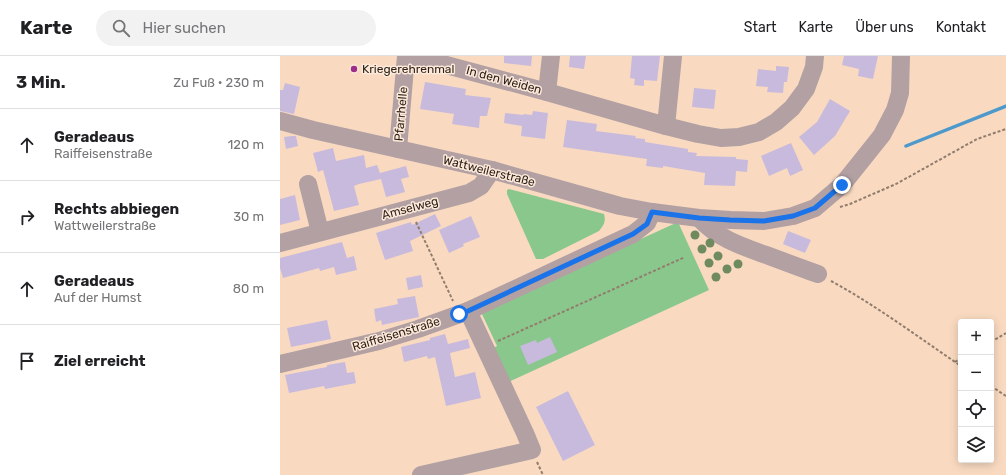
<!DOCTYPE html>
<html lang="de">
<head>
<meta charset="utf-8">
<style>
  body { margin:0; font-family:Rubik,sans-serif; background:#f2f2f2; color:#202124 }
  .controls { position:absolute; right:12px; bottom:12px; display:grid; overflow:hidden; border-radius:4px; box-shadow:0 2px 10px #0003 }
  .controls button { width:36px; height:36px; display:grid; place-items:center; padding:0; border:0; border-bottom:1px solid #e0e0e0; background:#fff; color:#202124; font:20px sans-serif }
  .stop { position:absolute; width:12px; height:12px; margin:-9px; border:3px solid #1a73e8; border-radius:50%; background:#fff }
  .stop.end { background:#1a73e8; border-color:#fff; box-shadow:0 1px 4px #0008 }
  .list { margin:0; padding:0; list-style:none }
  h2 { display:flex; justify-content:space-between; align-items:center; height:52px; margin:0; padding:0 16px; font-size:17px }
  h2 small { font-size:13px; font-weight:400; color:#757577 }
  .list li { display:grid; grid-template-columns:26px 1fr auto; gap:12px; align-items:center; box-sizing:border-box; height:72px; padding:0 16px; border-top:1px solid #e0e0e0 }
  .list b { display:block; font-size:15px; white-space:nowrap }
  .list p { margin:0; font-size:13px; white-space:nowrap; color:#757577 }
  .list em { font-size:13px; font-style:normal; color:#757577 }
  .icon { flex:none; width:22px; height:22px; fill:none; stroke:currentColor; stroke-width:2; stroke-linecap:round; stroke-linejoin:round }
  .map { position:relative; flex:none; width:726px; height:419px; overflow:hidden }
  header { display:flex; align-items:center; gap:24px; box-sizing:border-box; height:56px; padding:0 20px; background:#fff; border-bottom:1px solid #e0e0e0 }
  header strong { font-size:19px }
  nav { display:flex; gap:22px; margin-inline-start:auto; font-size:14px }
  .search { width:280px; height:36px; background:#f2f2f2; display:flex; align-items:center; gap:10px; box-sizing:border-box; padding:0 14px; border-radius:22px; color:#757577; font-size:15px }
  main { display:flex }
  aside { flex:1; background:#fff }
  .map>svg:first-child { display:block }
  .green { fill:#8ac78d }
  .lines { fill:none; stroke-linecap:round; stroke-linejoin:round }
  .stream { stroke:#4e99cb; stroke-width:3.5 }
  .building { fill:#c8badc }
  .path { stroke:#927d6c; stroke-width:2; stroke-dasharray:3 2; stroke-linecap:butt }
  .minor { stroke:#b2a0a3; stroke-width:18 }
  .tree { fill:#708a60 }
  .route { stroke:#1a73e8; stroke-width:5 }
  .poi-dot { fill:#9e2d8a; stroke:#fdeadb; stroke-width:1.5 }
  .labels { text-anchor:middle; stroke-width:3; stroke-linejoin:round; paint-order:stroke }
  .poi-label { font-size:12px; fill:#2a1f15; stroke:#fdeadb; text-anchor:start }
  .street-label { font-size:12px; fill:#2a1f15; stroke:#fdeadb }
</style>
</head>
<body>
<header>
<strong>Karte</strong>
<div class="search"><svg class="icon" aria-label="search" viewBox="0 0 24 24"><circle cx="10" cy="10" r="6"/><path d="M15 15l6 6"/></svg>Hier suchen</div>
<nav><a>Start</a><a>Karte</a><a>Über uns</a><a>Kontakt</a></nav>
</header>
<main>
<aside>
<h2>3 Min.<small>Zu Fuß · 230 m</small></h2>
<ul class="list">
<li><svg class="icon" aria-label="ahead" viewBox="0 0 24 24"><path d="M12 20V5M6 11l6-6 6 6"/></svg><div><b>Geradeaus</b><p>Raiffeisenstraße</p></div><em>120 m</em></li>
<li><svg class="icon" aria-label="right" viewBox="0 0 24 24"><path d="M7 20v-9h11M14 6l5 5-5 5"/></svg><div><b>Rechts abbiegen</b><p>Wattweilerstraße</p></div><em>30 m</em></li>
<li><svg class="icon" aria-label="ahead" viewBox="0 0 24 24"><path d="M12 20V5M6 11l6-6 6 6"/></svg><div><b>Geradeaus</b><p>Auf der Humst</p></div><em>80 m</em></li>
<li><svg class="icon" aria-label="arrive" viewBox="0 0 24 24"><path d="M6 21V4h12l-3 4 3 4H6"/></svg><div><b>Ziel erreicht</b></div></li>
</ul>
</aside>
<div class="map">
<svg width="726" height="419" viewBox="0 0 726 419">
  <rect width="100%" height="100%" fill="#f9dac1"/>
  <!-- green -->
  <g class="green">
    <path d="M229,133L324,158C326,166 324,169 319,175L263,203H256L227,138V134Z"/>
    <path d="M398,166L429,234L224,328L209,294L217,290L201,256Z"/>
  </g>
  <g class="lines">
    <!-- stream -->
    <path class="stream" d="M626,90L726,50"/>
  </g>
  <!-- building -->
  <g class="building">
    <path d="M224,0H252L251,10L224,7Z"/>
    <path d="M290,0H306L304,13L289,11Z"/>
    <path d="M352,0H380L377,25L364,24V30L354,29L355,23L350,22Z"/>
    <path d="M564,0H598L593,23L578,20L579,13L562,9Z"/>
    <path d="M496,10L509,11L507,26H504L503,37L487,36L488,31L476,30L478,13L496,15Z"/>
    <path d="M145,26L186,33L185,39L211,42L207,60H200L199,72L172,68L174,58L140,53Z"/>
    <path d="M5,27L20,31L14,58L0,55V34H3Z"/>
    <path d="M414,32L436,34L434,53L412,51Z"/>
    <path d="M550,43L570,55L555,80L534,99L519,81L537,66Z"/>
    <path d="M253,55L268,57L265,83L241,80L242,70L224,67L225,57L243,59L244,58L252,59Z"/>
    <path d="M287,64L317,68L316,75L356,80L355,82L365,83V86L408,93V96L417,97L416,100L456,101V103L468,104L467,116L456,115L455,130L424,129L425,117L383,110V112L366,110L367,103L283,91Z"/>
    <path d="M12,80H16L18,90L6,93L4,81Z"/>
    <path d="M511,87L523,114L510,120L507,112L489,120L481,100Z"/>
    <path d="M53,92L56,105L84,99L86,112L97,109L100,117L126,110L129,121L121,123L125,136L106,141L101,123L79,128L74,130L79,149L54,155L43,114L38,116L33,97Z"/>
    <path d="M15,139L20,164L0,169V143Z"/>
    <path d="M155,158L161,170L130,185L133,195L105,204L96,177L131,166L132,169Z"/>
    <path d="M191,160L200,181L183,188L184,190L169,197L159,174Z"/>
    <path d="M508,175L531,184L525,197L503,188Z"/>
    <path d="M62,186L67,202L74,200L77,214L56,219L54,211L40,215L39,212L3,222L0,212V202Z"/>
    <path d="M141,219L143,231L128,234L126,222Z"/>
    <path d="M135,240L139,261L102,269L101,264L96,266L94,253L118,248L117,243Z"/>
    <path d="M47,264L51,283L11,291L7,272Z"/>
    <path d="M165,278L168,288L188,283L190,292L170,297L175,321L195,316L201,342L166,350L155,301L148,303L147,300L124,306L121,291L150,284V282Z"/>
    <path d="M270,281L277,296L248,309L240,290L256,284L257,287Z"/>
    <path d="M65,306L67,317L74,316L76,327L45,333L44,330L9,337L5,319L47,311V309Z"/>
    <path d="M288,335L315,389L283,405L256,351Z"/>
  </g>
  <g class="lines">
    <!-- path -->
    <g class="path">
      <path d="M560,151L570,148L616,128L697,83L726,73"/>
      <path d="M136,166L173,245"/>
      <path d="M551,225C597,250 638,281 681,310"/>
      <path d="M218,285L405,201"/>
      <path d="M711,286L726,277"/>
      <path d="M675,306L681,302"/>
      <path d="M711,330L726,340"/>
      <path d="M257,406L263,419"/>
    </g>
    <!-- minor -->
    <g class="minor">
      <path d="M133,0L267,36L386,70L418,78L441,82L459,81L479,76L496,66L512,52L526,33L534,11L535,0"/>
      <path d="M267,36L271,0"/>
      <path d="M0,65L33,74L212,114L340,150L372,156L419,162L451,164L484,165L513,160L535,152L562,129L602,79L615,54L620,37L621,0"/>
      <path d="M386,70L393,0"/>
      <path d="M118,93L126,0"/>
      <path d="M28,128L40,176"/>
      <path d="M419,162C436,182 464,191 489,200C505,206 521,212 538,218"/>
      <path d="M0,187L189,137L201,130L212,114"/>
      <path d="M0,308L99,285L138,273L188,255L353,178L367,167L372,156"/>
      <path d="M141,419L252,394L245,377L188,255"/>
    </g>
  </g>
  <!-- trees -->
  <g class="tree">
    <circle cx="415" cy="179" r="4.5"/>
    <circle cx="430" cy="187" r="4.5"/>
    <circle cx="422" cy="193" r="4.5"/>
    <circle cx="438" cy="200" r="4.5"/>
    <circle cx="429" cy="207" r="4.5"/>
    <circle cx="458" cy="208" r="4.5"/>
    <circle cx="447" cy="213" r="4.5"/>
    <circle cx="436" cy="221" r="4.5"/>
  </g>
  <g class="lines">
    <!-- route -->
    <path class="route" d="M179,258L188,255L353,178L367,168L372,156L419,162L450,164L484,165L513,160L535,152L562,129"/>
  </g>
  <!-- markers -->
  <circle class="poi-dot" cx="74" cy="13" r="4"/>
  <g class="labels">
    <!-- poi labels -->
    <g class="poi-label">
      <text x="82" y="17">Kriegerehrenmal</text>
    </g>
    <!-- street labels -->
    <g class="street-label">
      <text transform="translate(224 24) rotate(15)" y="4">In den Weiden</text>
      <text transform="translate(121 58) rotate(-85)" y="4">Pfarrhelle</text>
      <text transform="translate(209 115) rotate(14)" y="4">Wattweilerstraße</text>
      <text transform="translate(130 152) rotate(-15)" y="4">Amselweg</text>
      <text transform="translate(116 278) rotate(-17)" y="4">Raiffeisenstraße</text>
    </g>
  </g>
</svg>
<div class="controls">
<button>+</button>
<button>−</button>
<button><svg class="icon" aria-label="locate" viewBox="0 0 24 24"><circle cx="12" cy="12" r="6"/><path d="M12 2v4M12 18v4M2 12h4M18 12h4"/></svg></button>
<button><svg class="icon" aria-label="layers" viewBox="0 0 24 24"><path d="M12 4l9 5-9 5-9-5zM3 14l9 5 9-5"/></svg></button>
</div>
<div class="stop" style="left:179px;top:258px"></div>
<div class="stop end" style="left:562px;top:129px"></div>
</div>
</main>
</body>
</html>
